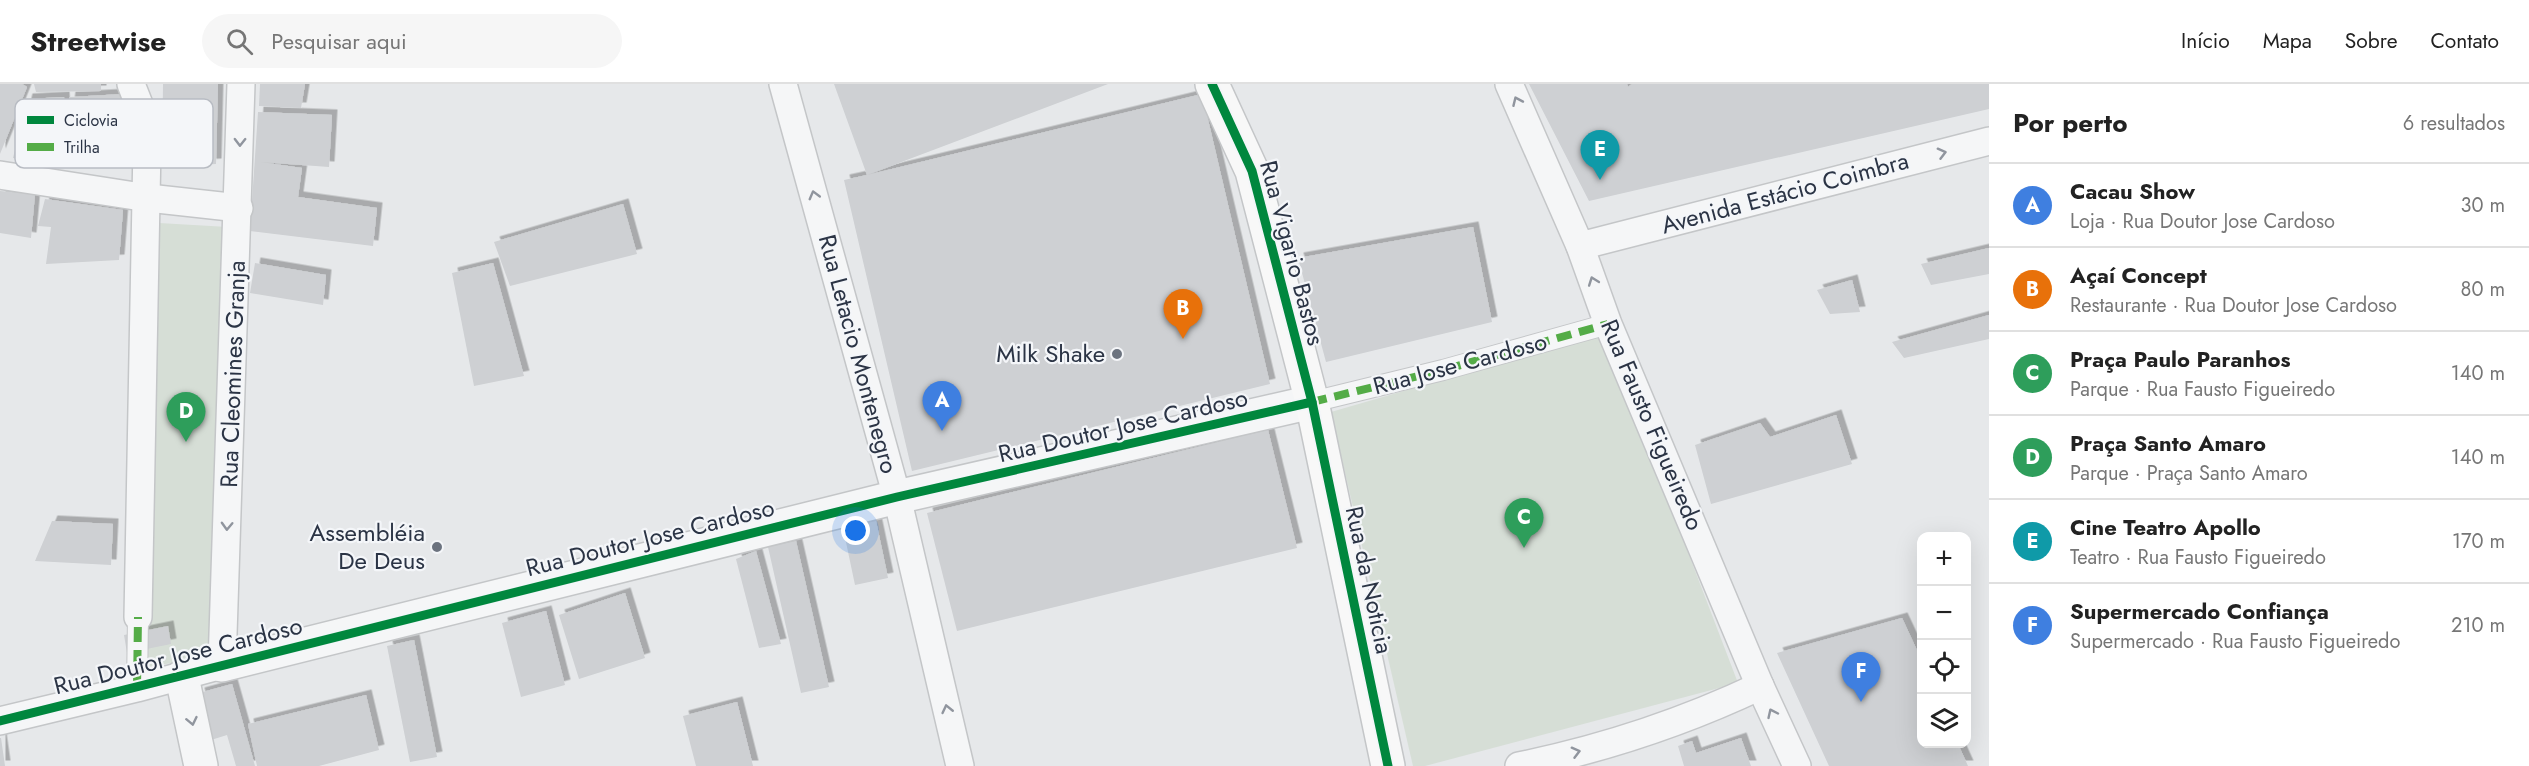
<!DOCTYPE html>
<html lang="pt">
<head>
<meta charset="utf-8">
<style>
  body { margin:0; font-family:Jost,sans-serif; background:#f6f6f6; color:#222 }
  .controls { position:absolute; right:18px; bottom:18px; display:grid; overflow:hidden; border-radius:12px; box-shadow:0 6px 24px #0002 }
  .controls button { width:54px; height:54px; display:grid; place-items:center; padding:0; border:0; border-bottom:2px solid #e0e0e0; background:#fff; color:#222; font:30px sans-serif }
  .you { position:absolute; left:856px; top:447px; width:21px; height:21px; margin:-15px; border:4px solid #fff; border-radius:50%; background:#1a73e8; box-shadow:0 0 0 9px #1a73e833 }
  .badge { display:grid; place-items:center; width:39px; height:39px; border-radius:50%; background:#6c737f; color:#fff; font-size:20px; font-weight:700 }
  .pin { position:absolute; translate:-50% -50px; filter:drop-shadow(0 2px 3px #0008) }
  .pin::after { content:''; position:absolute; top:32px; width:21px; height:18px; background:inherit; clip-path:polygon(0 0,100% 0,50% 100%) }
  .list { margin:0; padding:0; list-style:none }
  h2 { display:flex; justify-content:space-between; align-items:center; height:78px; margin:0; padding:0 24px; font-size:26px }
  h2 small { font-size:20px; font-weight:400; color:#767676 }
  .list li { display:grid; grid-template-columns:39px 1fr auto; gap:18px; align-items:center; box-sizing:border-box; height:84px; padding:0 24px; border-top:2px solid #e0e0e0 }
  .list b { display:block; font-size:22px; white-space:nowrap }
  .list p { margin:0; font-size:20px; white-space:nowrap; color:#767676 }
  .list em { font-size:20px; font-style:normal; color:#767676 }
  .icon { flex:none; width:33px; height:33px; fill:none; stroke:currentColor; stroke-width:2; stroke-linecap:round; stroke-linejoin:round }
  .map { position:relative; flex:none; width:1989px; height:682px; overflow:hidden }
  header { display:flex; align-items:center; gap:36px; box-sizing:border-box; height:84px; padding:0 30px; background:#fff; border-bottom:2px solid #e0e0e0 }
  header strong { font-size:28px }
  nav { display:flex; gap:33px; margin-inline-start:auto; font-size:21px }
  .search { width:420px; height:54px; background:#f6f6f6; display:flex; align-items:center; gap:15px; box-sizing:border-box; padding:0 21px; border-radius:33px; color:#767676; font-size:22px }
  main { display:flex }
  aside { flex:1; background:#fff }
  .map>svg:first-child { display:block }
  .green { fill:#d6ded6 }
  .building { fill:#ced0d3; filter:url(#shadow) }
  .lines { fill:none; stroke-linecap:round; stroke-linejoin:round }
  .pedestrian-casing { stroke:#c4c6c8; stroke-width:22 }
  .minor-casing { stroke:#c4c6c8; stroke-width:30 }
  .tertiary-casing { stroke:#c4c6c8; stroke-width:36 }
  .secondary-casing { stroke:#c4c6c8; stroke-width:36 }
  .pedestrian { stroke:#f5f6f7; stroke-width:20 }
  .minor { stroke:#f5f6f7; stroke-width:27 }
  .tertiary { stroke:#f5f6f7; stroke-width:33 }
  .secondary { stroke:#f8f8f8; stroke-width:33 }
  .quiet { stroke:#54ac47; stroke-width:8; stroke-dasharray:15 8; stroke-linecap:butt }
  .cycleway-casing { stroke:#f4f6f9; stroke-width:13 }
  .cycleway { stroke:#00873e; stroke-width:9 }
  .oneway { stroke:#90959e }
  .poi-dot { fill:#6c737f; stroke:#f4f6f9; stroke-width:2 }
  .labels { text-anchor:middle; stroke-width:4.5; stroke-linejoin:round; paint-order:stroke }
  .street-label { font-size:24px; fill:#2b3445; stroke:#f4f6f9 }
  .poi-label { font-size:24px; fill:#2b3445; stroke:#f4f6f9; text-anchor:end }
  .key { fill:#f4f6f9; stroke:#b8bcc3; stroke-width:1.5 }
  .key-label { font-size:16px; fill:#2b3445 }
</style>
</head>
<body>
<header>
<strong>Streetwise</strong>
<div class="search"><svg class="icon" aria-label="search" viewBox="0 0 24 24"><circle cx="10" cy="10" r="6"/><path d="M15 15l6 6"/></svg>Pesquisar aqui</div>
<nav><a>Início</a><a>Mapa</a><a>Sobre</a><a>Contato</a></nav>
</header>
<main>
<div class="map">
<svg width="1989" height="682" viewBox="0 0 1989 682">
  <defs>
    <filter id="shadow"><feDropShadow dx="5.5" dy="-5.5" stdDeviation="0" flood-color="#0004"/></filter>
  </defs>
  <rect width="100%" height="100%" fill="#e6e8ea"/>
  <!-- green -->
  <g class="green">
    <path d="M159,139L228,143L209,573L147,583Z"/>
    <path d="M1604,249L1738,599L1425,682H1413L1331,328Z"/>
  </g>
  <!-- building -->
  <g class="building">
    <path d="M0,0H22L27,3L0,70Z"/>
    <path d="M34,0H101V7L36,8Z"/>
    <path d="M163,0H218L216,80L162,83Z"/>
    <path d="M260,0H305L301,24L259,22Z"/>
    <path d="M834,0H1108L867,91L1202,10L1270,300L912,387L844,96L867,91Z"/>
    <path d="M1529,0H1627L1628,3L1632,0H1989V25L1589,117Z"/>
    <path d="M123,10L126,58L125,81L44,75L47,47L124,58L66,44L70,13Z"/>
    <path d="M64,13L66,44L40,43L34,77L13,74L27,15Z"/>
    <path d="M258,28L332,31L329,83L261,78L302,84L298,113L377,124L373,162L250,147Z"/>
    <path d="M0,107L35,110L31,154L0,149Z"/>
    <path d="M45,115L123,126L119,176L46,180L51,143L38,142Z"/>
    <path d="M623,120L637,170L510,202L494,158Z"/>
    <path d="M1473,143L1492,238L1326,278L1298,174Z"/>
    <path d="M1989,164V190L1931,201L1921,180Z"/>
    <path d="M255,179L326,191L323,221L250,209Z"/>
    <path d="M493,179L524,292L474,302L452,189Z"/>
    <path d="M1852,196L1860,228L1830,230L1817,206Z"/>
    <path d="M1989,231V255L1904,274L1892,258Z"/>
    <path d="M1836,331L1852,380L1711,420L1695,361L1760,339L1770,353Z"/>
    <path d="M1268,346L1297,464L957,547L927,429Z"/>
    <path d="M52,437L113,440L111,481L35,477Z"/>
    <path d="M876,437L888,494L855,501L843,444Z"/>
    <path d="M796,457L829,603L801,609L768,463Z"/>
    <path d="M756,467L781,560L759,564L736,475Z"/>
    <path d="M625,509L645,574L579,595L559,531Z"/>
    <path d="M546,527L565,601L521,613L502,539Z"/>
    <path d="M1902,534L1922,577V660H1958L1968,682H1829L1777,569Z"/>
    <path d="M168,542L171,560L127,569L124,551Z"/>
    <path d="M414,556L437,673L410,678L387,562Z"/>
    <path d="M232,600L255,682H236L227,651L211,656L199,609Z"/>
    <path d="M366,611L379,666L319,682H257L248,640Z"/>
    <path d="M737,618L753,682H696L683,632Z"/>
    <path d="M0,654H1L5,682H0Z"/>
    <path d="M1741,654L1751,682H1684L1678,662L1692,657L1696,669Z"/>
  </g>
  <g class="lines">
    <!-- pedestrian casing -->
    <g class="pedestrian-casing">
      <g id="pedestrian">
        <path d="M1312,318L1443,286L1608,240"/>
        <path d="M137,604L138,533"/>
      </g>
    </g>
    <!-- minor casing -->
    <g class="minor-casing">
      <g id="minor">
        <path d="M131,0L142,28L147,62L138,533"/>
        <path d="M783,0L897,413L960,682"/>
        <path d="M1509,0L1580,162L1608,240L1760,602L1797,682"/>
        <path d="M0,91L148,114L239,124"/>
        <path d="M1580,162L1989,57"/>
        <path d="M0,637L137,604L222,581L241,0"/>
        <path d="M1519,682C1602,665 1684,638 1760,602"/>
      </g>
    </g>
    <!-- tertiary casing -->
    <g class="tertiary-casing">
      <g id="tertiary">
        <path d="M222,581L897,413L1312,318"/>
        <path d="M182,593L201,682"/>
      </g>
    </g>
    <!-- secondary casing -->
    <g class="secondary-casing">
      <path id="secondary" d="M1212,0L1252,87L1312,318L1388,682"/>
    </g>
    <!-- pedestrian -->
    <use href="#pedestrian" class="pedestrian"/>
    <!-- minor -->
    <use href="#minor" class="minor"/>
    <!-- tertiary -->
    <use href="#tertiary" class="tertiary"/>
    <!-- secondary -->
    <use href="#secondary" class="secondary"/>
    <!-- quiet -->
    <g class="quiet">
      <path d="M1312,318L1443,286L1608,240"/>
      <path d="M137,604L138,533"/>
    </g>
    <!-- cycleway casing -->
    <g class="cycleway-casing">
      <g id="cycleway">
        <path d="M1212,0L1252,87L1312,318L1388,682"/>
        <path d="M0,637L897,413L1312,318"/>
      </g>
    </g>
    <!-- cycleway -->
    <use href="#cycleway" class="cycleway"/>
  </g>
  <!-- one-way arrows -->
  <defs><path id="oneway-chevron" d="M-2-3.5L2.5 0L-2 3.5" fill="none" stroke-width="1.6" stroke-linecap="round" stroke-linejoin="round" transform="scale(1.5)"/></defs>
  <g class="oneway">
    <use href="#oneway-chevron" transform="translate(1517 17) rotate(-114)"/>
    <use href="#oneway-chevron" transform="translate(240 58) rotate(91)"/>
    <use href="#oneway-chevron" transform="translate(1942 69) rotate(-15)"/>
    <use href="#oneway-chevron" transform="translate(814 111) rotate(-105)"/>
    <use href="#oneway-chevron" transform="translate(1593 197) rotate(-110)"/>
    <use href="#oneway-chevron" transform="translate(227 442) rotate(92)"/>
    <use href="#oneway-chevron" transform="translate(947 625) rotate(-103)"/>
    <use href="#oneway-chevron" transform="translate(1772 629) rotate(-115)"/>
    <use href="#oneway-chevron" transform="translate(192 637) rotate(78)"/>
    <use href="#oneway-chevron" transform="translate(1576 668) rotate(-15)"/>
  </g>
  <!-- markers -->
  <g class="poi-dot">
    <circle cx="1117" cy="270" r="6"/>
    <circle cx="437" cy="463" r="6"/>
  </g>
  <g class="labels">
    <!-- street labels -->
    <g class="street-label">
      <text transform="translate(1785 109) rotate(-15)" y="8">Avenida Estácio Coimbra</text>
      <text transform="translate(1292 169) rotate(75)" y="8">Rua Vigario Bastos</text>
      <text transform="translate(858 270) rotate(75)" y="8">Rua Letacio Montenegro</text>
      <text transform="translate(1460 280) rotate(-15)" y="8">Rua Jose Cardoso</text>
      <text transform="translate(233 290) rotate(-88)" y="8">Rua Cleomines Granja</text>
      <text transform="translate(1652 341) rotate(67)" y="8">Rua Fausto Figueiredo</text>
      <text transform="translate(1123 342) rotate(-13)" y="8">Rua Doutor Jose Cardoso</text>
      <text transform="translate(650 454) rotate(-14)" y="8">Rua Doutor Jose Cardoso</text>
      <text transform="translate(1369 496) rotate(78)" y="8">Rua da Noticia</text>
      <text transform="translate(178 572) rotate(-14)" y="8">Rua Doutor Jose Cardoso</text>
    </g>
    <!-- poi labels -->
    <g class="poi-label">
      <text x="1105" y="278">Milk Shake</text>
      <text x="425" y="457">Assembléia<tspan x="425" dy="28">De Deus</tspan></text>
    </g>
  </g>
  <!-- legend -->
  <rect x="15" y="15" width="198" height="69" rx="9" class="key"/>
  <rect x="27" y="32" width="27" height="8" fill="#00873e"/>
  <rect x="27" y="59" width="27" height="8" fill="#54ac47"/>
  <g class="key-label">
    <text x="64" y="42">Ciclovia</text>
    <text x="64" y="69">Trilha</text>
  </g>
</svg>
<div class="controls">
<button>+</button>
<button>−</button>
<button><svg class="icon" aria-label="locate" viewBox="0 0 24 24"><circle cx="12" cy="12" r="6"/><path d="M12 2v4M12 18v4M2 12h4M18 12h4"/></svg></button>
<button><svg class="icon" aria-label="layers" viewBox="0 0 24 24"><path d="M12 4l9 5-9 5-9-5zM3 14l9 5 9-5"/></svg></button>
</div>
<div class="you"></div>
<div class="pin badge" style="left:942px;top:347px;background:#3f7fe0">A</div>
<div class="pin badge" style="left:1183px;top:255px;background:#e8710a">B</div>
<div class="pin badge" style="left:1524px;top:464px;background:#2e9e5b">C</div>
<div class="pin badge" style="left:186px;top:358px;background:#2e9e5b">D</div>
<div class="pin badge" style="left:1600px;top:96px;background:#0f9aa8">E</div>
<div class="pin badge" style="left:1861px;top:618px;background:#3f7fe0">F</div>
</div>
<aside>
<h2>Por perto<small>6 resultados</small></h2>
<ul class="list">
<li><span class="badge" style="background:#3f7fe0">A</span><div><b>Cacau Show</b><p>Loja · Rua Doutor Jose Cardoso</p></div><em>30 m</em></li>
<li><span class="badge" style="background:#e8710a">B</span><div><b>Açaí Concept</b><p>Restaurante · Rua Doutor Jose Cardoso</p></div><em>80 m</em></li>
<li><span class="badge" style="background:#2e9e5b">C</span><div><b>Praça Paulo Paranhos</b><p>Parque · Rua Fausto Figueiredo</p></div><em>140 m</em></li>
<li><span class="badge" style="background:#2e9e5b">D</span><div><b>Praça Santo Amaro</b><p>Parque · Praça Santo Amaro</p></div><em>140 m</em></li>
<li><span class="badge" style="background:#0f9aa8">E</span><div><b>Cine Teatro Apollo</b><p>Teatro · Rua Fausto Figueiredo</p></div><em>170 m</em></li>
<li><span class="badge" style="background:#3f7fe0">F</span><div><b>Supermercado Confiança</b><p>Supermercado · Rua Fausto Figueiredo</p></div><em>210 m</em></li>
</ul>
</aside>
</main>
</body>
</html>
